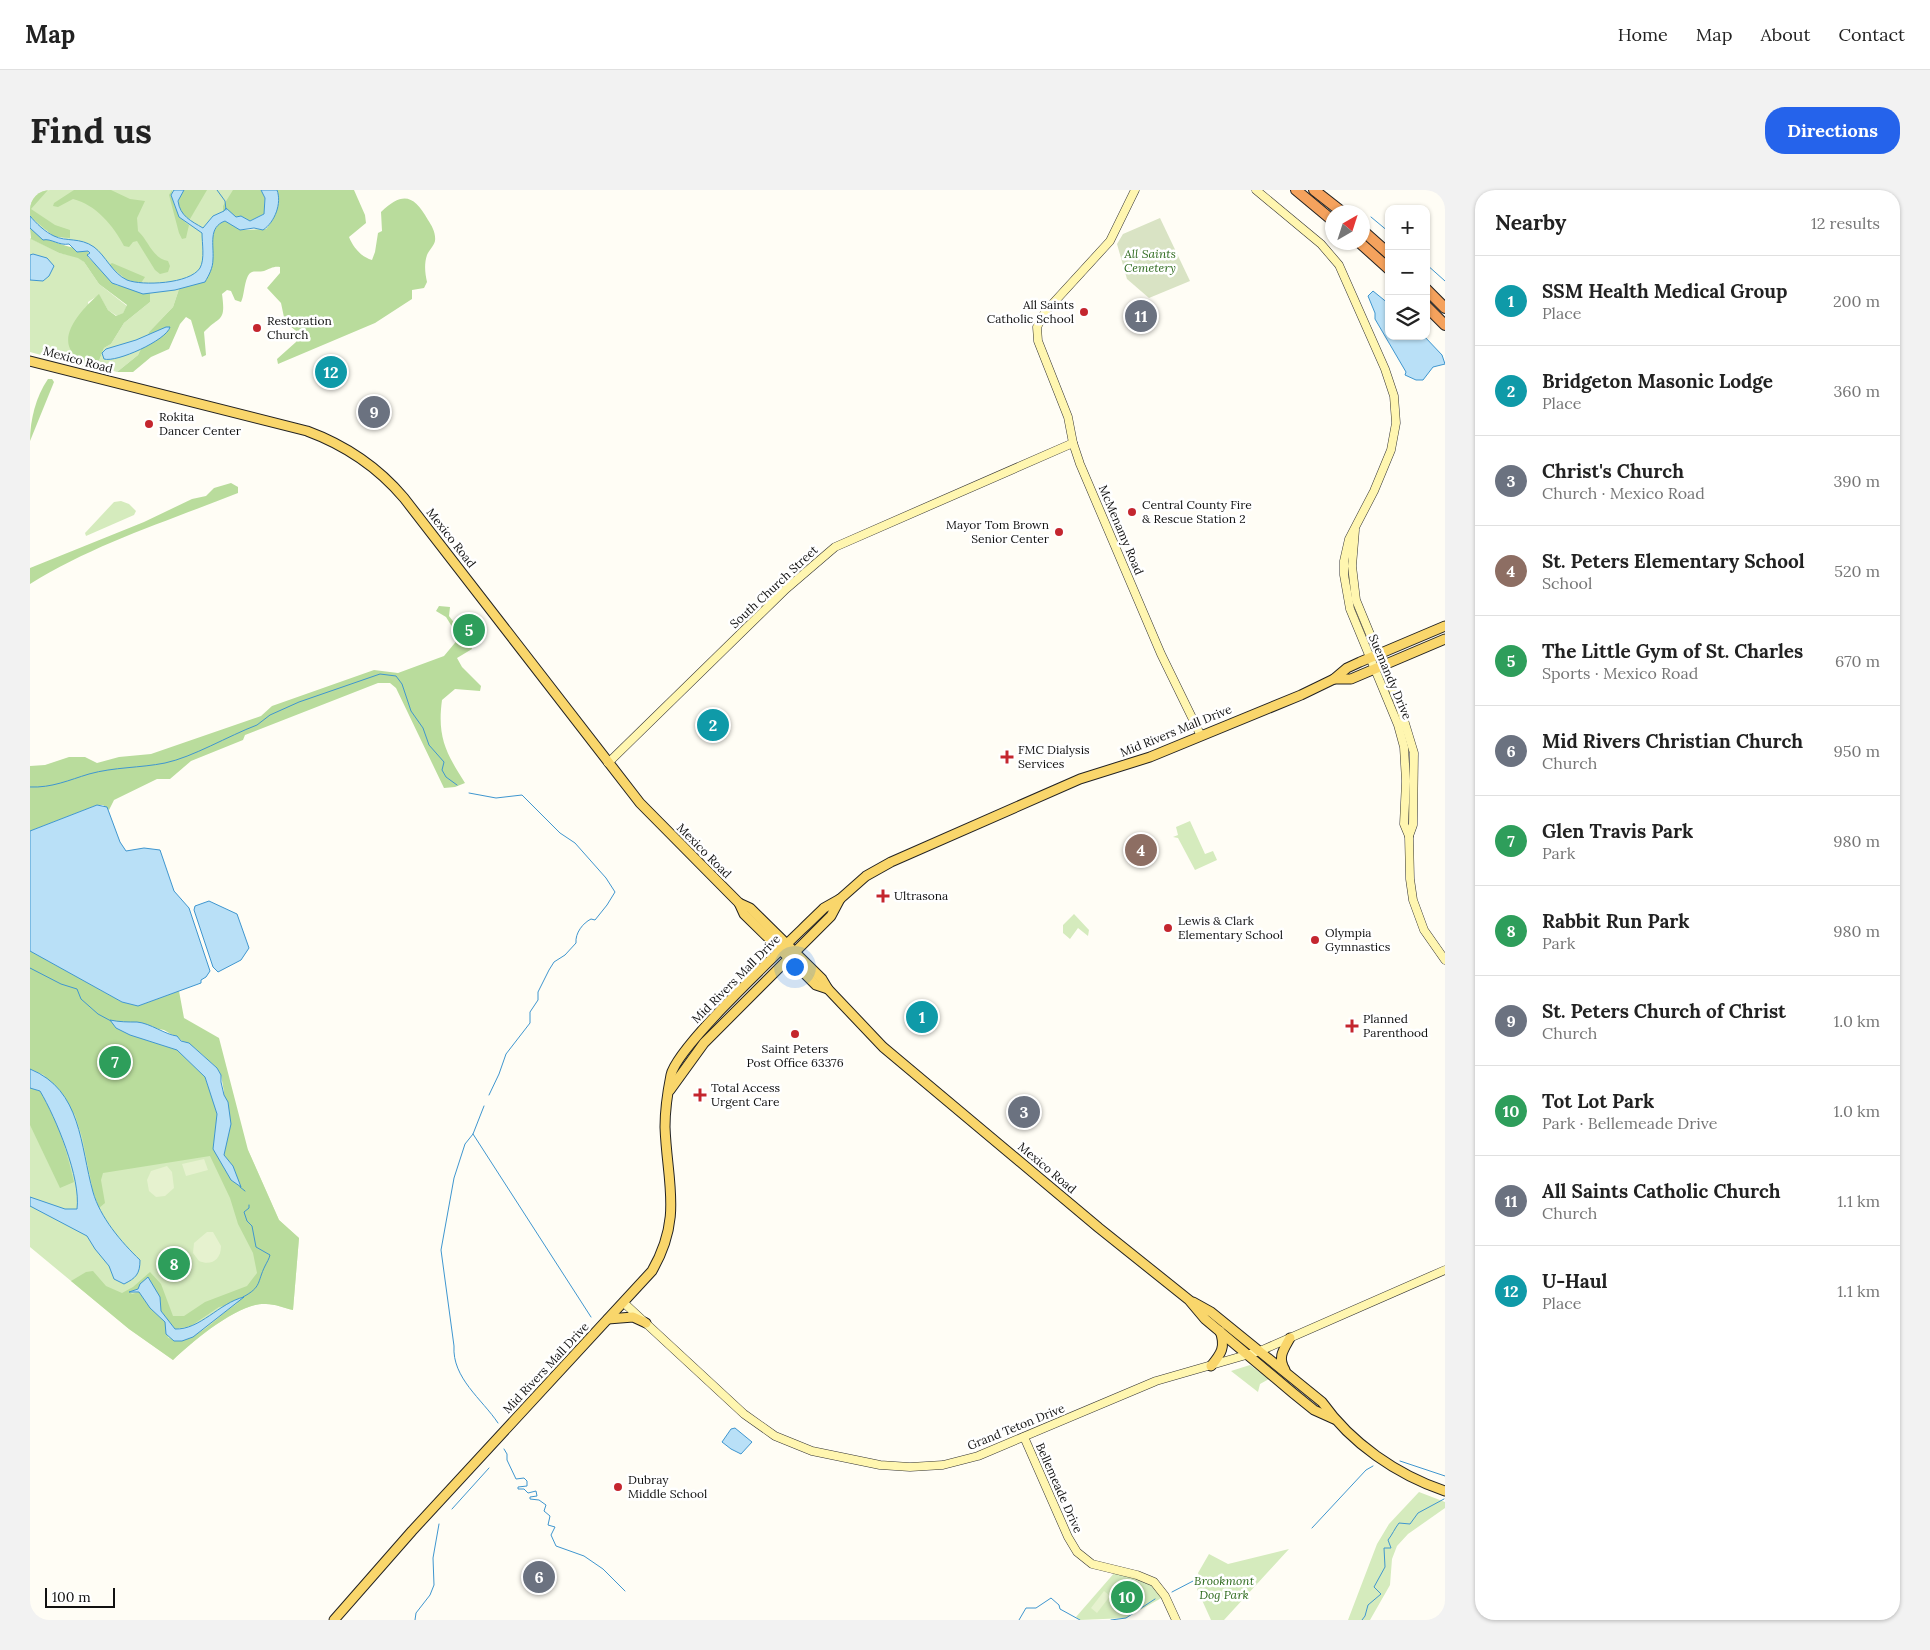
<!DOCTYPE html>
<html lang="en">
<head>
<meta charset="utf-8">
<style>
  body { margin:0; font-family:Lora,serif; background:#f2f2f2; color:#222 }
  .controls { position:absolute; right:15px; top:15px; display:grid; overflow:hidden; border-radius:10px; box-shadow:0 1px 4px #0004 }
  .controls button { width:45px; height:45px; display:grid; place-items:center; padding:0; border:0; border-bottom:1px solid #e0e0e0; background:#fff; color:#222; font:25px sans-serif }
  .compass { position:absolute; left:1295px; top:15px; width:45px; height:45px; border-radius:50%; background:#fff; box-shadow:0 1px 4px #0004; rotate:39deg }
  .scale { position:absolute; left:15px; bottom:12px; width:70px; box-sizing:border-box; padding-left:5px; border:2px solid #111; border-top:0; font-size:14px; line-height:18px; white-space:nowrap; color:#111; -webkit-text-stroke:4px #fff; paint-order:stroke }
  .you { position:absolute; left:764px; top:776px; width:18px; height:18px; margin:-12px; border:4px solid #fff; border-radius:50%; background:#1a73e8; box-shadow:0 0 0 8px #1a73e833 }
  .badge { display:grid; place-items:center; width:32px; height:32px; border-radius:50%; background:#2563eb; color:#fff; font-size:16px; font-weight:700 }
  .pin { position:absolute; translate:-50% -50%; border:2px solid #fff; box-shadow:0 1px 5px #0006 }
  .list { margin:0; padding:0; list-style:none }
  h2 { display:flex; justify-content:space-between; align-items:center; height:65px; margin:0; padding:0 20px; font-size:21px }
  h2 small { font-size:16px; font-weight:400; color:#767676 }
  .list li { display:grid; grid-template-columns:32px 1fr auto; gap:15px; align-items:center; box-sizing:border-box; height:90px; padding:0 20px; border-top:1px solid #e0e0e0 }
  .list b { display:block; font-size:19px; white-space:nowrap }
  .list p { margin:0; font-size:16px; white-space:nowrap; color:#767676 }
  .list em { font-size:16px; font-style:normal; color:#767676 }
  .icon { flex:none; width:28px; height:28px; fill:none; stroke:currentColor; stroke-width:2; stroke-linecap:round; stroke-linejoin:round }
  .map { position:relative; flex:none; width:1415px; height:1430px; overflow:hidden; border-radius:20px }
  header { display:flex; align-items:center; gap:30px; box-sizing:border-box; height:70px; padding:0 25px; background:#fff; border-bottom:1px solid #e0e0e0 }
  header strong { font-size:24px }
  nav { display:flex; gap:28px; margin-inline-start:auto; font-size:18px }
  .intro { display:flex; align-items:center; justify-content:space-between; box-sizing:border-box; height:120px; padding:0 30px }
  h1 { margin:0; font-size:35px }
  .button { padding:12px 22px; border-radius:20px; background:#2563eb; color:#fff; font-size:18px; font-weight:700 }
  main { display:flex; gap:30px; padding:0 30px }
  aside { flex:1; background:#fff; border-radius:20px; box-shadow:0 1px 4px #0004 }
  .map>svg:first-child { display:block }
  .green { fill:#d5ebbd }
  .forest { fill:#b9dc9c; fill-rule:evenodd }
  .cemetery { fill:#d9e3c4 }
  .pitch { fill:#e6f2cf }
  .water { fill:#b9e0f7; stroke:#3f96cf }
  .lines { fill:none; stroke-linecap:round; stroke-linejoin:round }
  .stream { stroke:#3f96cf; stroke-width:1 }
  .secondary-casing { stroke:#333; stroke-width:9 }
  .primary-casing { stroke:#222; stroke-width:11 }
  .highway-casing { stroke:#222; stroke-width:12 }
  .secondary { stroke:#fff6b0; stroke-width:8 }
  .primary { stroke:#f9d66b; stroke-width:9 }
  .highway { stroke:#f5a25d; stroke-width:10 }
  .poi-dot { fill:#c4262e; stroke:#fff; stroke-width:2 }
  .labels { text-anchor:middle; stroke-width:5; stroke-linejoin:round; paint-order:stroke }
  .park-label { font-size:12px; font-style:italic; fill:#2f6b1f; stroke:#fff }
  .poi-label { font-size:12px; fill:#111; stroke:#fff; text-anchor:start }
  .street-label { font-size:12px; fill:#111; stroke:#fff }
</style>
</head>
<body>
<header>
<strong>Map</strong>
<nav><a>Home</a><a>Map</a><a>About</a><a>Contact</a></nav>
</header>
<div class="intro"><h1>Find us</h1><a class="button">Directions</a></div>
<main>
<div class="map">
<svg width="1415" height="1430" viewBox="0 0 1415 1430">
  <rect width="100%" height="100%" fill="#fffdf5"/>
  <!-- green -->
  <g class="green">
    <path d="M0,0H239L176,78L144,96L97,94L63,61L0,33Z"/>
    <path d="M0,48L29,63L48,67L54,72L69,94L97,116L93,123L87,126L78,120L69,105L58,112L67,176L74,158L81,154L94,133L120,112V103L149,99L143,117L119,142L108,165L87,182L67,176L66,180L0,162Z"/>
    <path d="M91,311L99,314L106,321L104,325L56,346L55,343L84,312Z"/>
    <path d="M1160,631L1175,664L1183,661L1187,670L1165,680L1148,648L1143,647L1148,645L1146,637Z"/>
    <path d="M1044,724L1059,740L1058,746L1048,738L1040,749L1033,743V735Z"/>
    <path d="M0,752L154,859L218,960L249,1030L269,1048L263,1120C254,1118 245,1114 236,1114C209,1112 162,1152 143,1170L99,1139L0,1057Z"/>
    <path d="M1220,1175L1239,1189L1230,1194L1228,1202L1201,1181Z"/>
    <path d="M1389,1302L1415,1312V1318L1378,1344L1367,1356L1362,1369L1360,1395L1340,1430H1318L1347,1354L1359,1334Z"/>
    <path d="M1259,1359L1194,1430H1181L1167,1399L1172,1394L1168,1383L1179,1364L1198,1374Z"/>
    <path d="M1086,1381L1116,1388L1135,1406L1096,1428L1050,1430L1046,1427Z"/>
  </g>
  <!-- forest -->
  <g class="forest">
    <path d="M0,0H18L1,19L25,35L40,40V48L24,47L0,26Z"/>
    <path d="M44,0H81L100,9L115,11L107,28L108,41C119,51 122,68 138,71L140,76L138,82L130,84L125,80L107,51L103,52L99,57L94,56C84,36 65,14 43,9L28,17L23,16L24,13Z"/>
    <path d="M142,0C141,9 147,28 159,35L156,48L152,49L149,43L139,5Z"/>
    <path d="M154,0H177L160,29C148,23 145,11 154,0Z"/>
    <path d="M203,0H231L235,8L234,24L220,31L211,26L206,27L196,19L193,22V16Z"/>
    <path d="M247,0H324L335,25L336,33L319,47C323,57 331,67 342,70L345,62L348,43L352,41L351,22C373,1 384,5 398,30C402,36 406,43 405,51C404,56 399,60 397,65C394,74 395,83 397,92L394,98L382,100V109L345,133L248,174L247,169L266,152L270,144L255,132L251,113L237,98L250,83V77C243,76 240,79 234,81C230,82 225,81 222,82C214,85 215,105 211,112L205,110L201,101L197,100L192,104C196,133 190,125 174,142L176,165L172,167L161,130L156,127L150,134L139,159L121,167L103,182H87L108,165L119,142L143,117L149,99L176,89C187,72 174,38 195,31L212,40L236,39C245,29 251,12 247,0Z"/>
    <path d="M0,38C18,52 38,57 59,61L58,67L86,95L120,103V112L94,133L81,154L74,158L67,176C16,162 43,127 69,104L78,120L86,126L93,123L97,115L69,94L54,72L48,68L29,63L1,49Z"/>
    <path d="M82,73L115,87L111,93L97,90L79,75Z"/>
    <path d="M18,189H22L24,192L0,251C0,230 6,206 18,189Z"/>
    <path d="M201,293L208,297V303C138,331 64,354 0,394V378L114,332L162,309L176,306L184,298Z"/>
    <path d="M409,416L420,417L419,426L441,455L442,459L427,468L432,477L451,496L450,501L425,499L412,510C407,547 416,563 435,593L425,597L414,598L366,498L360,493H348L215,545L213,550L161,571L140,589H127L84,610L79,620L73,615H67L0,641V576L15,575L39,567H55L67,573L89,567L121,564L231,526L242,516L344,480L368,483L414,466L429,448L416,427L406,421Z"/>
    <path d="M0,761L92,812L108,816L149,801L154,828L189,848L218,960L249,1030L269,1048L263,1120C254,1118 245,1114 236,1114C209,1112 162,1152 143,1170L99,1139L41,1091L56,1082L63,1081L76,1096L92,1103L103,1097L120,1082L131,1094L143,1126H154L175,1112L217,1096L227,1083L223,1063L208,1034L200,1008L180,966L73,983L71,990L75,1013L69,1018L63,1001L52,947L45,925L14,885L0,879ZM81,830L134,840L166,859L187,878L191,885L194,902L196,955L194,965L203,976L209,995L197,983L183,959L187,924L175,887L147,860L100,845ZM109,1099L130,1107L131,1121L145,1139L161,1136L189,1117L208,1113C183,1128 170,1154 138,1148L135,1132L120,1118L109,1102L102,1104L100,1102Z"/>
    <path d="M0,898L10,901C28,931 36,958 44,992L30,998L0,935Z"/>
  </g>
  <!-- cemetery -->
  <path class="cemetery" d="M1130,28L1160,91L1119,108L1097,89L1087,54L1093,44Z"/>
  <!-- pitch -->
  <g class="pitch">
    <path d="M174,969L178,980L156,986L152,974Z"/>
    <path d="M137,976L142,982L144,998L135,1006L126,1007L119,1001L117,990L121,981Z"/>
    <path d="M177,1042H183L191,1056C191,1070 181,1076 169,1071L163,1063L164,1053Z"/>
    <path d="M1074,1401L1080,1406L1067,1423L1061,1418Z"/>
  </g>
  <!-- water -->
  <g class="water">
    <path d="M144,0H154L148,11C150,26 161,31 173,38L183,26L194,21L196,18L206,27L211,26L220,31L234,24L235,8L231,0H247C252,13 245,32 233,40L224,38L210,40L195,31C178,37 184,55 183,69C183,78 179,85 175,92L145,100L113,104L82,93L57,65L60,63L58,61L47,62L39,54C29,56 21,48 13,50L0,38V26C6,33 15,42 24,46C36,52 50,47 64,57C76,66 82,83 97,90C112,96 160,94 170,78C175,69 172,53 172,43L149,27L141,5Z"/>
    <path d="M3,64L17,68L24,76L19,86L13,91L0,90V65Z"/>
    <path d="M1343,101L1359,114V146H1394L1412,165L1415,174L1403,177L1393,190H1386L1375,185L1376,182L1345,129V123L1338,106Z"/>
    <path d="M136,137H140C137,150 86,173 74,169L72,163L76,159L106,150Z"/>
    <path d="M67,615L77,617L90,652L96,661L114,658L130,660L144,701L159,718L180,781L176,787L171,790V793L108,816L92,812L0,761V641Z"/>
    <path d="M179,711L207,724L219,758L211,770L188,782L183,777L164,720L165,716Z"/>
    <path d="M80,830C89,832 98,832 107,832C120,833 136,845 147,846L151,851L159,853L187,878L191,885V892L194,905L198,912L201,934L194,965L203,976L211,997L201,990L183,959L187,924L175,887L147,860L100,845L86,838Z"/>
    <path d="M0,879C52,900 50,956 63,1002C70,1027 91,1052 110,1070C110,1084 106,1088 94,1094L84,1089L79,1076L65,1059L57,1046L0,1016V1007L35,1019H47C51,988 26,928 10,901L0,898Z"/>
    <path d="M118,1087L130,1107L131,1121L145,1139C170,1140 189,1113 214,1107L163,1147L152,1151H144L136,1144L135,1132L120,1118L109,1102H99L108,1099L110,1094Z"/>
    <path d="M705,1238L722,1252L711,1264L701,1259L692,1252L701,1239Z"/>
  </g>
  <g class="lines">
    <!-- stream -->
    <g class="stream">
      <path d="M187,0L195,11L196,20"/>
      <path d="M1341,27L1359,42"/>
      <path d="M1396,74L1415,91"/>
      <path d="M0,597C22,598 39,590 59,584C84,577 110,578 135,573C163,567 198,546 227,535L240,525L269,512L350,484L366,486L372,494L381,521L393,538L399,555L414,572L412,580L416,587L427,595"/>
      <path d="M439,603L466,608L492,605L530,643L545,653L576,688L585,702L577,715L565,730L561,729C553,733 545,743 546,753L535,765L524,772L519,780L508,802V810L500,822V833L476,864L469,884L459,905"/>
      <path d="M0,778L31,794L47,799L51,809L68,824L81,831"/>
      <path d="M454,916L443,944L435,954L424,988L411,1060L424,1156C422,1188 452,1209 468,1233"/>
      <path d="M443,944L561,1127"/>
      <path d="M210,997L215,1001"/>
      <path d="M213,1107C232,1097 227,1092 235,1076C237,1072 239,1069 240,1065L226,1057L222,1036L217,1031L214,1022L219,1018V1015"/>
      <path d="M474,1259L477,1264V1270L486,1289L494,1288L497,1291V1296L488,1297V1299H494L498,1303L506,1301L507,1306L500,1307V1309L509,1310L516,1315L514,1321L520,1326L518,1335L525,1337L521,1345L526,1356L554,1366L573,1379L595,1401"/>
      <path d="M1370,1271L1415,1286"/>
      <path d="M422,1319L459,1278"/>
      <path d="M1282,1338L1336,1280L1343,1276"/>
      <path d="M1142,1402L1165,1390"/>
      <path d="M385,1430L386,1423L400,1405L404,1395L403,1368L409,1334"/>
      <path d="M989,1430L996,1418H1006L1021,1408L1029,1415L1030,1419L1050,1430"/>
      <path d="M1081,1430L1096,1428L1125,1409"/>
      <path d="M1332,1430L1335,1426L1338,1415L1351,1404L1344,1397L1355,1377L1354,1358H1361L1358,1350C1362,1345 1365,1338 1369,1333L1380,1334L1388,1323L1414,1309"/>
    </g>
    <!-- secondary casing -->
    <g class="secondary-casing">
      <g id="secondary">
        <path d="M1105,0L1080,51L1015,122L1007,137L1008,151L1038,227L1043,253L1050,274L1131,464L1171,546"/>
        <path d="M1226,0L1291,54L1309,75L1355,179L1364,206L1366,233L1361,260L1344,301L1319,349L1314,371V385L1320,419L1368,535L1374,557L1376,591L1374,634L1379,646L1380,689L1383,710L1394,740L1415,770"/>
        <path d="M1325,340L1322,376L1326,410L1370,517L1384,563L1383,635L1379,646"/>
        <path d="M578,573L756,399L805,357L1043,253"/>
        <path d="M594,1113L714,1224L745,1246L782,1261L850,1275L880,1277L913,1275L948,1266L1126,1191L1230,1161L1415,1080"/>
        <path d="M994,1247L1038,1347L1047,1362L1062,1374L1107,1385L1124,1392L1135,1406L1146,1430"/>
      </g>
    </g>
    <!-- primary casing -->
    <g class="primary-casing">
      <g id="primary">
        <path d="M0,171L277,241C315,255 347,276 374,308L610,613L709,713L720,718L792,789L798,799L853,857L1069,1038L1159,1110L1175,1129L1263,1203L1284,1220L1304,1229"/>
        <path d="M1304,489H1321L1415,449"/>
        <path d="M709,713L714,724L766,775L786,795L798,799"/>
        <path d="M640,900L674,853L801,726L810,709"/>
        <path d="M1163,1112L1181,1122L1292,1212C1321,1253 1367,1285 1415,1301"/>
        <path d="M578,1129L603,1127L616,1133"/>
        <path d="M1181,1176C1191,1164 1196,1157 1190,1141"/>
        <path d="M1255,1180C1247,1167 1254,1159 1260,1148"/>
        <path d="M304,1430L382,1341L622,1081C653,1027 637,993 635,937C635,922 638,900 641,885C647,855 766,746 794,718L810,709L836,686L861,672L1050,589L1120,567L1271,505L1304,489L1317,478L1330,472L1415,436"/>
      </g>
    </g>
    <!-- highway casing -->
    <g class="highway-casing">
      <g id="highway">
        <path d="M1266,0L1302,30"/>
        <path d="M1284,0L1312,22"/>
        <path d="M1332,40L1359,64"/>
        <path d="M1329,52L1359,79"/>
        <path d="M1396,99L1415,118"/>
        <path d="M1396,116L1415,135"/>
      </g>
    </g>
    <!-- secondary -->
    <use href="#secondary" class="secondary"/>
    <!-- primary -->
    <use href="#primary" class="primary"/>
    <!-- highway -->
    <use href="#highway" class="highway"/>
  </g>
  <!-- markers -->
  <g class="poi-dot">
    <circle cx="1054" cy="122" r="5"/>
    <circle cx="227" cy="138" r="5"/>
    <circle cx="119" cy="234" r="5"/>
    <circle cx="1102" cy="322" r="5"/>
    <circle cx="1029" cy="342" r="5"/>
    <path d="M974.5 559.5h5v5h5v5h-5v5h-5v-5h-5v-5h5z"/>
    <path d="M850.5 698.5h5v5h5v5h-5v5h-5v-5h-5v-5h5z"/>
    <circle cx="1138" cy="738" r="5"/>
    <circle cx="1285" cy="750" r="5"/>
    <path d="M1319.5 828.5h5v5h5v5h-5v5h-5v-5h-5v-5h5z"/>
    <circle cx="765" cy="844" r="5"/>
    <path d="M667.5 897.5h5v5h5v5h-5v5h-5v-5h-5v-5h5z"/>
    <circle cx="588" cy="1297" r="5"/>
  </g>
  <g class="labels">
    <!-- park labels -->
    <g class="park-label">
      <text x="1120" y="68">All Saints<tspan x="1120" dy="14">Cemetery</tspan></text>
      <text x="1194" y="1395">Brookmont<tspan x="1194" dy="14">Dog Park</tspan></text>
    </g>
    <!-- poi labels -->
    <g class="poi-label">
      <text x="1044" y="119" text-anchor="end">All Saints<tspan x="1044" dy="14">Catholic School</tspan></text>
      <text x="237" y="135">Restoration<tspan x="237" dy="14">Church</tspan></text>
      <text x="129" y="231">Rokita<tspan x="129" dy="14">Dancer Center</tspan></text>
      <text x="1112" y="319">Central County Fire<tspan x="1112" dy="14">&amp; Rescue Station 2</tspan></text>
      <text x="1019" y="339" text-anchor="end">Mayor Tom Brown<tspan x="1019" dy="14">Senior Center</tspan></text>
      <text x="988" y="564">FMC Dialysis<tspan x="988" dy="14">Services</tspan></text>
      <text x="864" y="710">Ultrasona</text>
      <text x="1148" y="735">Lewis &amp; Clark<tspan x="1148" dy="14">Elementary School</tspan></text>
      <text x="1295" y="747">Olympia<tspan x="1295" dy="14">Gymnastics</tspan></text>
      <text x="1333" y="833">Planned<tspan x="1333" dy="14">Parenthood</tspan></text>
      <text x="765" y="863" text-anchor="middle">Saint Peters<tspan x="765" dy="14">Post Office 63376</tspan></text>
      <text x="681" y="902">Total Access<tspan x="681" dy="14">Urgent Care</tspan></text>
      <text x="598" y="1294">Dubray<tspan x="598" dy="14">Middle School</tspan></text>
    </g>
    <!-- street labels -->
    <g class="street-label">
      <text transform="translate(48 170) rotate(15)" y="4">Mexico Road</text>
      <text transform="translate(1091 340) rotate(67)" y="4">McMenamy Road</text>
      <text transform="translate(421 348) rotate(52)" y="4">Mexico Road</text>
      <text transform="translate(744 397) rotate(-43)" y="4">South Church Street</text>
      <text transform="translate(1360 487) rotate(67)" y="4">Suemandy Drive</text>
      <text transform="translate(1146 541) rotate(-22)" y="4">Mid Rivers Mall Drive</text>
      <text transform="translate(674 661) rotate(45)" y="4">Mexico Road</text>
      <text transform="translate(706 789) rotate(-45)" y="4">Mid Rivers Mall Drive</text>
      <text transform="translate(1017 978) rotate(40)" y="4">Mexico Road</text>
      <text transform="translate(516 1178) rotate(-47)" y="4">Mid Rivers Mall Drive</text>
      <text transform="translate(986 1237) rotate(-22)" y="4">Grand Teton Drive</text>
      <text transform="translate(1029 1298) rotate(66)" y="4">Bellemeade Drive</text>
    </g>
  </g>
</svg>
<div class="controls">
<button>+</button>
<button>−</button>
<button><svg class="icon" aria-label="layers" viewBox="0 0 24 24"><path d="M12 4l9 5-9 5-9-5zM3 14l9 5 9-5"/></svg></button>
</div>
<svg class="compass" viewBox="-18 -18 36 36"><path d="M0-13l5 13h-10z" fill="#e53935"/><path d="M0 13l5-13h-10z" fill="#767676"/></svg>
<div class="scale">100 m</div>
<div class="you"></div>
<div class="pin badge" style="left:892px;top:827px;background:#0f9aa8">1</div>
<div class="pin badge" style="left:683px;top:535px;background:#0f9aa8">2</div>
<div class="pin badge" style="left:994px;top:922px;background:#6b7280">3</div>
<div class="pin badge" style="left:1111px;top:660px;background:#8d6e63">4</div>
<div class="pin badge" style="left:439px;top:440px;background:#2e9e5b">5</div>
<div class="pin badge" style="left:509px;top:1387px;background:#6b7280">6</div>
<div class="pin badge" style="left:85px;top:872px;background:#2e9e5b">7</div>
<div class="pin badge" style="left:144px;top:1074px;background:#2e9e5b">8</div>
<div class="pin badge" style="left:344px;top:222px;background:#6b7280">9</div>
<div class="pin badge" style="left:1097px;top:1407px;background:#2e9e5b">10</div>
<div class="pin badge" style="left:1111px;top:126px;background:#6b7280">11</div>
<div class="pin badge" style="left:301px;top:182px;background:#0f9aa8">12</div>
</div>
<aside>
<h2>Nearby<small>12 results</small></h2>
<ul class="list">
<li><span class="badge" style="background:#0f9aa8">1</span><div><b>SSM Health Medical Group</b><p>Place</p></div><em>200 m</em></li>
<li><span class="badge" style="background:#0f9aa8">2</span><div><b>Bridgeton Masonic Lodge</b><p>Place</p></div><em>360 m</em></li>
<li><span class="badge" style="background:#6b7280">3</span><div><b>Christ's Church</b><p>Church · Mexico Road</p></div><em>390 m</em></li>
<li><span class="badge" style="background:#8d6e63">4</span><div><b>St. Peters Elementary School</b><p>School</p></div><em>520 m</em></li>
<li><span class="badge" style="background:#2e9e5b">5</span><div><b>The Little Gym of St. Charles</b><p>Sports · Mexico Road</p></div><em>670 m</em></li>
<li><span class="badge" style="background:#6b7280">6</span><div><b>Mid Rivers Christian Church</b><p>Church</p></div><em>950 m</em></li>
<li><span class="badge" style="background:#2e9e5b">7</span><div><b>Glen Travis Park</b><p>Park</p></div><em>980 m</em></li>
<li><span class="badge" style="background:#2e9e5b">8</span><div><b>Rabbit Run Park</b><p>Park</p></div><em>980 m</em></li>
<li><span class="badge" style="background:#6b7280">9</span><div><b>St. Peters Church of Christ</b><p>Church</p></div><em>1.0 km</em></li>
<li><span class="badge" style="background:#2e9e5b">10</span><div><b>Tot Lot Park</b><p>Park · Bellemeade Drive</p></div><em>1.0 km</em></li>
<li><span class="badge" style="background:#6b7280">11</span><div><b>All Saints Catholic Church</b><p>Church</p></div><em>1.1 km</em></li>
<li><span class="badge" style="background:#0f9aa8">12</span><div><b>U-Haul</b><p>Place</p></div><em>1.1 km</em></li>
</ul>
</aside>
</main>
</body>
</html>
